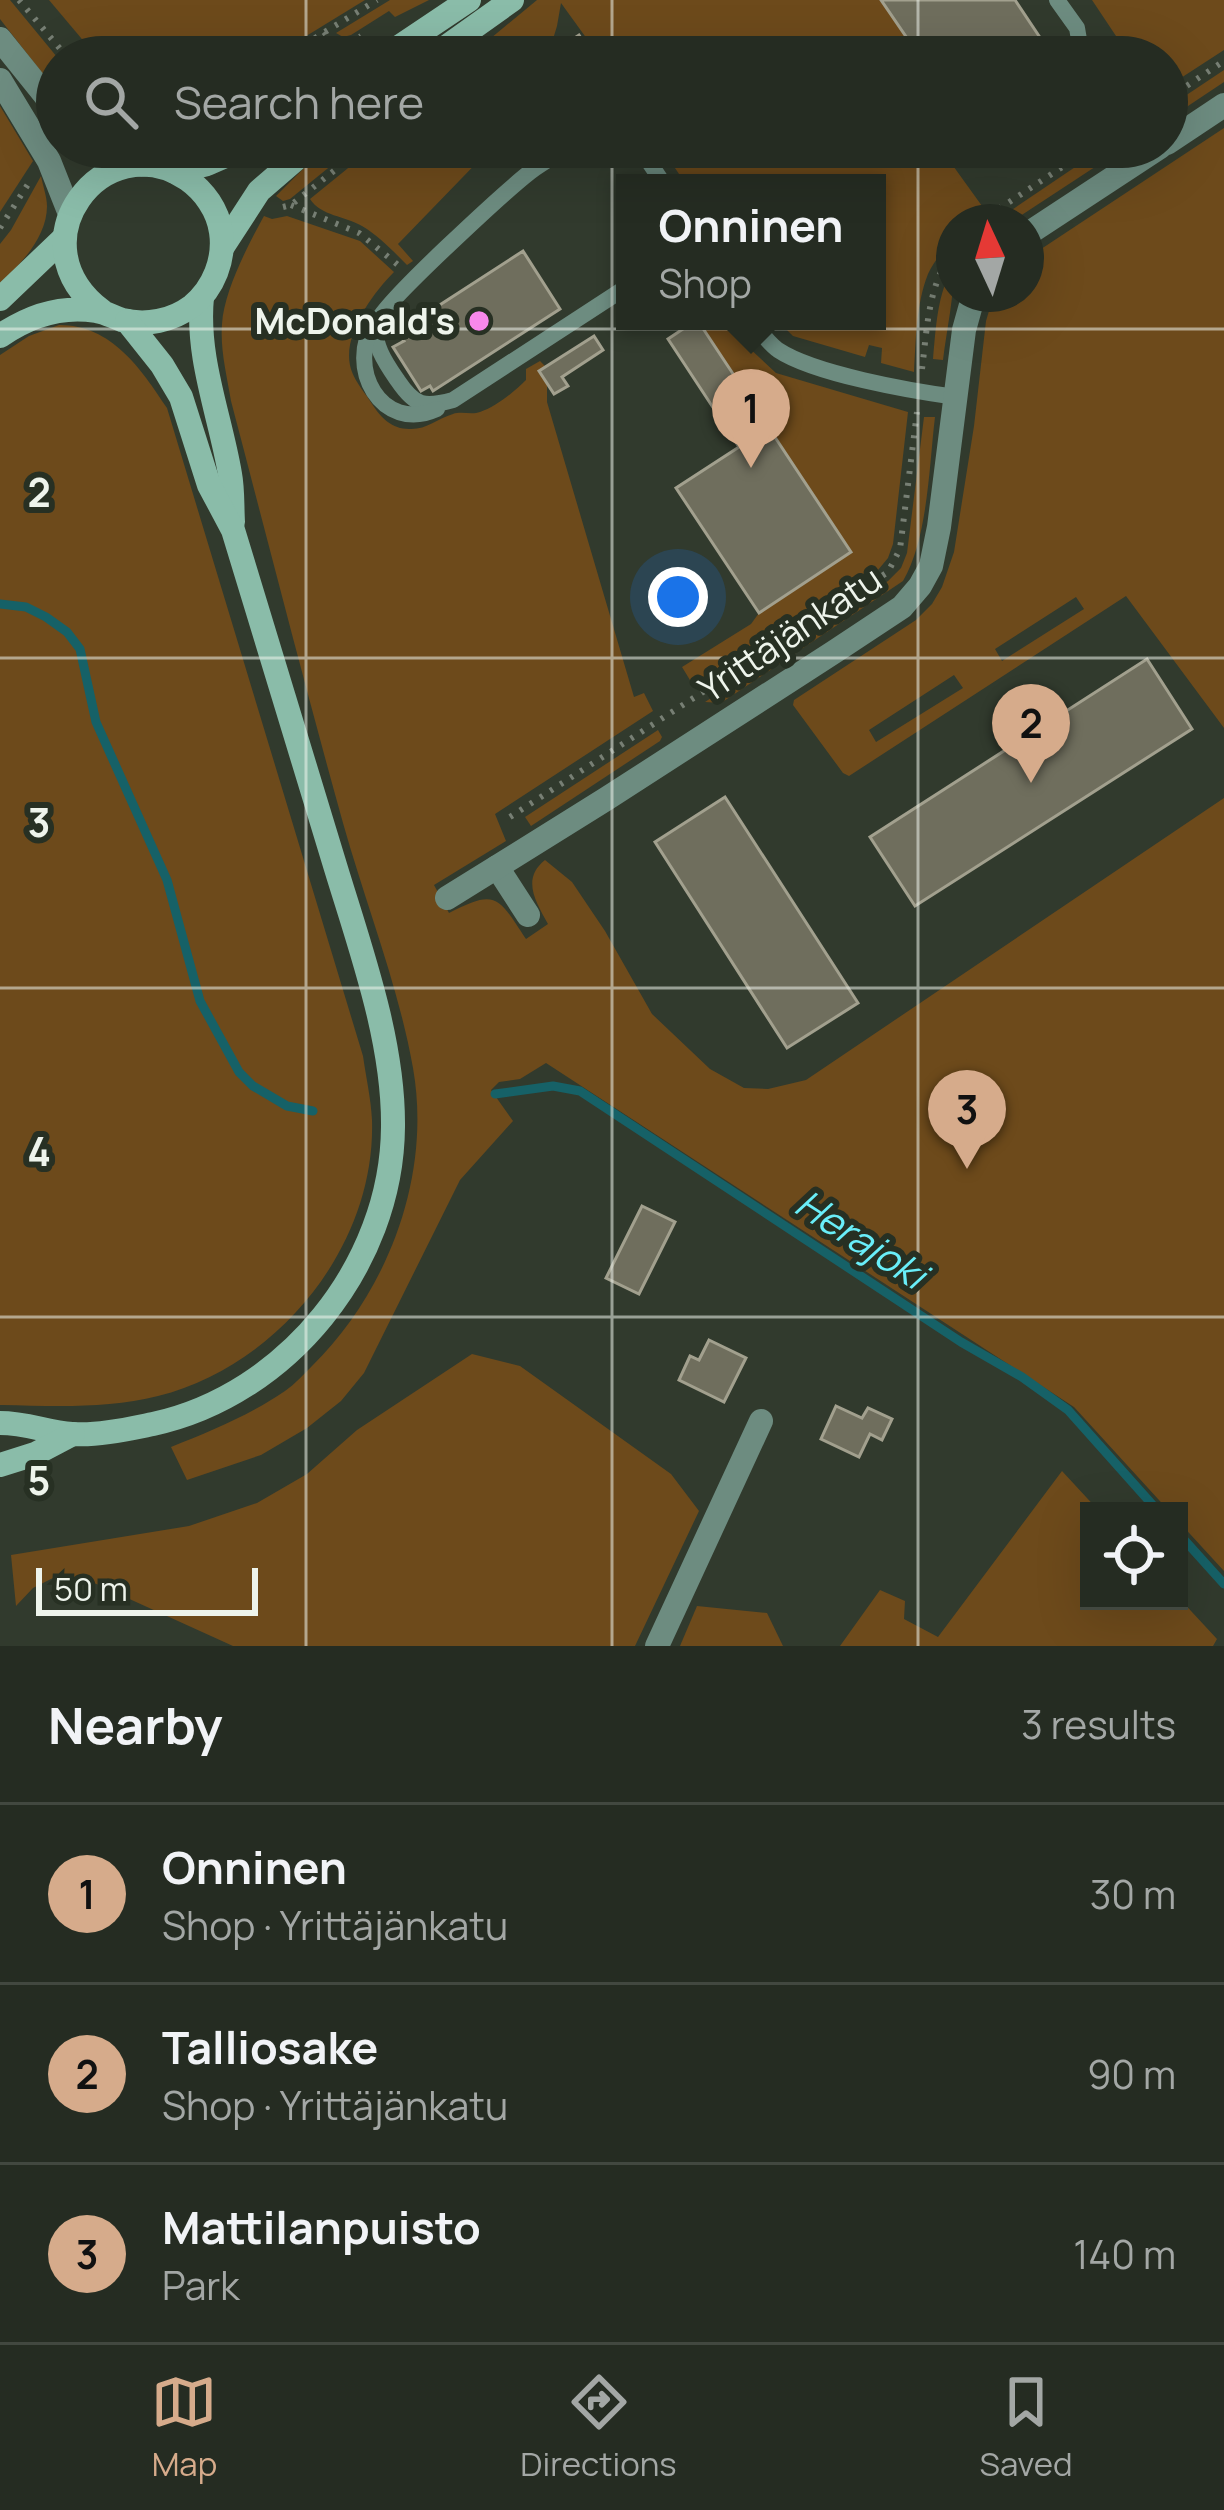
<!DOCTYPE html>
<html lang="en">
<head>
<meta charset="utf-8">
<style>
  body { margin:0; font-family:Manrope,sans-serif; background:#31382f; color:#f1f3f6 }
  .controls { position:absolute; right:36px; bottom:36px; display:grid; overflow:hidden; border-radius:0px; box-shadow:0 12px 48px #0002 }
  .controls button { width:108px; height:108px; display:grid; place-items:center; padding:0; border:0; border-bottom:3px solid #424840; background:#252c22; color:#f1f3f6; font:60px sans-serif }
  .compass { position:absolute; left:936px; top:204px; width:108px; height:108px; border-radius:50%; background:#252c22; box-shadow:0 12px 48px #0002; rotate:356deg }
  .scale { position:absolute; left:36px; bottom:30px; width:222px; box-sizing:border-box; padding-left:12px; border:6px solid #eef4ec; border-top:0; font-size:33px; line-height:42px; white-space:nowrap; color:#eef4ec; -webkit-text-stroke:9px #273023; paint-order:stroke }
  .you { position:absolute; left:678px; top:597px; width:42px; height:42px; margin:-30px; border:9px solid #fff; border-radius:50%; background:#1a73e8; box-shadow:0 0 0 18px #1a73e833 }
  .badge { display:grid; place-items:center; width:78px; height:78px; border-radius:50%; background:#d6ab8b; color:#111; font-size:39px; font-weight:700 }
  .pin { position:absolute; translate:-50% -99px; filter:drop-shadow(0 3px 6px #0008) }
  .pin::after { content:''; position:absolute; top:63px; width:42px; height:36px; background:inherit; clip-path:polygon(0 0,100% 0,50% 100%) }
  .popup { position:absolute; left:616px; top:174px; width:270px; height:156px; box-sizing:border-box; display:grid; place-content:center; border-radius:0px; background:#252c22; filter:drop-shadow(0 3px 9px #0005); font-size:39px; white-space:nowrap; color:#a3a7a5 }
  .popup b { font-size:45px; color:#f1f3f6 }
  .popup::after { content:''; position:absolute; left:50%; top:100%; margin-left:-24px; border:24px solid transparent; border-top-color:#252c22 }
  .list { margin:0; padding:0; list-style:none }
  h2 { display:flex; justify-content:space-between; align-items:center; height:156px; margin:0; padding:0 48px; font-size:51px }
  h2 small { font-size:39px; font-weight:400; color:#a3a7a5 }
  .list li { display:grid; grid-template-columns:78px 1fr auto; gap:36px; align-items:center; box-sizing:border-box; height:180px; padding:0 48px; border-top:3px solid #424840 }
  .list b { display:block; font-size:45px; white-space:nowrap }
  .list p { margin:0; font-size:39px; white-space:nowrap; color:#a3a7a5 }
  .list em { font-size:39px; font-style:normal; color:#a3a7a5 }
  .icon { flex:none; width:66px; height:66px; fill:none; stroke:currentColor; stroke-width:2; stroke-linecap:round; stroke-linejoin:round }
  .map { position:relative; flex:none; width:1224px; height:1646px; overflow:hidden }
  .search { position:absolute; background:#252c22; box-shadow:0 12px 48px #0002; left:36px; right:36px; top:36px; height:132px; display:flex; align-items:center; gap:30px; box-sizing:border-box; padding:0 42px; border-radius:66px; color:#a3a7a5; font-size:45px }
  .sheet { height:696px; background:#252c22 }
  nav { display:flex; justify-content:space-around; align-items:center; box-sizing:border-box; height:168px; border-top:3px solid #424840; background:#252c22; font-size:33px; color:#a3a7a5 }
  nav a { display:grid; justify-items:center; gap:6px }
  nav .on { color:#d6ab8b }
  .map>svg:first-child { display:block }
  .green { fill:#6d4a1b; fill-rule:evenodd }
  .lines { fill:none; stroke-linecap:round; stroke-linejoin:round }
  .stream { stroke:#166167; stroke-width:9 }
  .building { fill:#6f6e5d; stroke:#a2a08e; stroke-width:3 }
  .path { stroke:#777f74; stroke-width:6; stroke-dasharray:3 9; stroke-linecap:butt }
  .lane { stroke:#6d8c80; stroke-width:16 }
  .street { stroke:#6d8c80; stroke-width:24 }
  .secondary { stroke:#8abca9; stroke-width:24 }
  .grid { fill:none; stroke:#eef4ec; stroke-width:3; stroke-opacity:0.55 }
  .poi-dot { fill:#f788eb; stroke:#273023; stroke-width:4.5 }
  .labels { text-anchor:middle; stroke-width:12; stroke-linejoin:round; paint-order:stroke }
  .poi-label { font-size:36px; font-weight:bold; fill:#eef4ec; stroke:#273023; text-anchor:end }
  .street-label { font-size:36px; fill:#eef4ec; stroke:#273023 }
  .water-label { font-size:39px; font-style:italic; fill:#69eef9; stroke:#273023 }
  .grid-label { font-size:39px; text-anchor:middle; font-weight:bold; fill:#eef4ec; stroke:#273023; stroke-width:12; stroke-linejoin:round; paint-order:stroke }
</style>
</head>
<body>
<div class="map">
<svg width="1224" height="1646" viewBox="0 0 1224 1646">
  <rect width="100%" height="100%" fill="#313a2d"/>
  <!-- green -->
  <g class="green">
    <path d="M0,0H10L57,57V92L0,19Z"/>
    <path d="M49,0H365L272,57H97Z"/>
    <path d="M390,0H429L395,17L389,11L351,35L343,37L336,33Z"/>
    <path d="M537,0H881L920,57H600L561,3L557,26L550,49L555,54L571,57H483L491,38Z"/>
    <path d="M1092,0H1224V50L1167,87V57H1130Z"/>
    <path d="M1224,70V82L1167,120V108Z"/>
    <path d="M0,106L33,161L0,212Z"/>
    <path d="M1224,128V728L1126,596L849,776L843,773L793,705L794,700L916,620L932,604L942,587L954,552L974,426L986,321L994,294H1026V259ZM1076,597L1084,609L1002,661L995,649ZM954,675L963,688L876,742L869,730Z"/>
    <path d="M336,147H354L290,199L283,201L276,196L318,154Z"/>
    <path d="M374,147H492L398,244L413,261L407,265C393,251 379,236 362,226C345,216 321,216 310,199Z"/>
    <path d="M661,147H958L946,156L982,206L961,222H954C954,242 936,256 928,274C916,304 916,340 914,372L881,363L882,348L869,345L865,357L793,336L778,321H877V183H685Z"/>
    <path d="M1090,157H1098L1101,163L1011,222H994Z"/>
    <path d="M41,176C43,186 47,197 47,206C47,237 21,264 0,283V244L11,230Z"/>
    <path d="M264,216L272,219L287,216L360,241L394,272C372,294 339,339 352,372C356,383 366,394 372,404C381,418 392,429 409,429C426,430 437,419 453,414C461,411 472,415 480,412C496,407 515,391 526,380V369L540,361L546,367L539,372L547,385V402L634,697L644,693L653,711L495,814L506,841L434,885L449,913C497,888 498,897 526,939L548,924C536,902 521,879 545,860L572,882L605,931L652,1014L710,1069L744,1088L768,1089L806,1080L1224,798V1571L1179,1522V1511H1169L1074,1407L546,1063L520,1079L499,1082L491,1090L513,1121L460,1180L364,1373L341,1401L307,1428L261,1455L187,1480L171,1447C211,1431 250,1415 285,1391C295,1384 303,1375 312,1366C388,1291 432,1176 413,1068C398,984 366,905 343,823C304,683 268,542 231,401C227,376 220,350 222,324C224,291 248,245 264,216Z"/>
    <path d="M954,266C954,297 947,328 943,360L933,359C936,328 937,293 954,266Z"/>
    <path d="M698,321H731L746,345L776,373L908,412L893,544L888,558L878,570L693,685L682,667L751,624L759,613L851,552Z"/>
    <path d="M59,325C112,325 141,369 167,408L363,1056C366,1077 371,1099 372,1120C376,1246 278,1366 158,1396C107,1409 54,1406 2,1405H0V355L29,336Z"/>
    <path d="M924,417H935C929,467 928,538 903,581L721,703L705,702L888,581L901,568L907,553Z"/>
    <path d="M658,730L662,737L660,741L531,826L525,817Z"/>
    <path d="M472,1354L520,1366L671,1474L699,1511L635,1646H233L92,1582L57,1576L33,1588L16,1606L11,1555L189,1526L257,1503L307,1474L357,1430Z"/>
    <path d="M1062,1471L1099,1511H1089V1601H1179V1598L1217,1639L1213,1646H840L880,1590L905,1601L904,1619L938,1637Z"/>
    <path d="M697,1606L767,1613L783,1646H680Z"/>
  </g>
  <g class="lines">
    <!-- stream -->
    <g class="stream">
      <path d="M0,604L26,607L46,617L67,632L80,649L96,722L167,880L200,1001L239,1072L253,1086L287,1106L313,1111"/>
      <path d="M495,1094L553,1086L580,1091L961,1342L1022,1377L1068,1410L1158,1511"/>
      <path d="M1179,1534L1224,1584"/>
    </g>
  </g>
  <!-- building -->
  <g class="building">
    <path d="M881,0H1015L1053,57H920Z"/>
    <path d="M579,35L587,47L575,55L567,43Z"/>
    <path d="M523,251L560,309L433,391L430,386L421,391L393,347L404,341L398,332Z"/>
    <path d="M695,321H698L851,552L759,613L676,488L739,447L668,339Z"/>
    <path d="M594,336L603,350L562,377L568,386L554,394L539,371Z"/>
    <path d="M1147,659L1192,729L915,906L870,837Z"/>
    <path d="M725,797L858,1003L787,1048L655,842Z"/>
    <path d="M642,1206L675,1222L639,1294L606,1278Z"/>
    <path d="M709,1340L746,1358L724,1402L679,1380L690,1356L699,1360Z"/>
    <path d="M836,1406L862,1418L868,1408L892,1419L882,1440L870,1434L859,1457L821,1439Z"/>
  </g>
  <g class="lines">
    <!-- path -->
    <g class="path">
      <path d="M19,0L67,57"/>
      <path d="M324,32L339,50L361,36"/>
      <path d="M284,57L377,0"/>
      <path d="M1167,99L1224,61"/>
      <path d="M291,205L359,233L398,265"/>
      <path d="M283,207L291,205L364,147"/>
      <path d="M979,222L1091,148"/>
      <path d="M0,228L30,181"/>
      <path d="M922,369C927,330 928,283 954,250"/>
      <path d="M510,817L888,572L900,549L917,412"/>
    </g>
    <!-- lane -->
    <g class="lane">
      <path d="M1057,0L1077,28L1082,57"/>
      <path d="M569,147C556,155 542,163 530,172C507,190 383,303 377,322C371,343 387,365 398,381C415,406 424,408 453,400L625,288"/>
      <path d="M639,147L663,183"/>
      <path d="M1112,147L1129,168"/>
      <path d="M752,321C760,331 768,343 778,350C814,374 911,391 956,397"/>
      <path d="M375,322C345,367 381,434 437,409"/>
    </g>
    <!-- street -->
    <g class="street">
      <path d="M0,39L57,110"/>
      <path d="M0,80L49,161L70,214"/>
      <path d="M1167,143L1224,105"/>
      <path d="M98,147L122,160L143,165"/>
      <path d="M1026,235L1160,147"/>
      <path d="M497,867L528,915"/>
      <path d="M447,898L606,799L834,652L902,607L920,586L931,566L939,527L964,330L974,294"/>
      <path d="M657,1646L761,1421"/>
    </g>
    <!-- secondary -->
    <g class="secondary">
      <path d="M384,57L469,0"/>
      <path d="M432,57L512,0"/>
      <path d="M175,172L207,164L246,147"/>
      <path d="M222,248L259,191L310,147"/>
      <path d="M202,297C196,358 220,415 230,474C233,490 232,506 233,522"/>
      <path d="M0,299L64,238"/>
      <path d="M0,336C29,316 60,305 96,311C105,312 113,317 122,320C146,326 172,321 192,306C214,288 225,259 221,232C218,210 204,191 187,179C103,123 12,244 102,311"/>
      <path d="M0,1423C26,1423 47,1432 72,1434C97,1436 128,1429 153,1424C287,1395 392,1265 393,1127C394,1039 359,945 334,862C300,751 267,641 233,530L209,485L181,397L162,365L127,321"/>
      <path d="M0,1465L35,1454L73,1434"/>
    </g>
  </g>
  <!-- grid -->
  <path class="grid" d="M306,0V57M612,0V57M918,0V57M306,147V1646M612,147V1646M918,147V1646M0,329H1224M0,658H1224M0,988H1224M0,1317H1224"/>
  <!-- markers -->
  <circle class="poi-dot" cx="479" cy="321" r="12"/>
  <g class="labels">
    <!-- poi labels -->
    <g class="poi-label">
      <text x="455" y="334">McDonald's</text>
    </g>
    <!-- street labels -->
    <g class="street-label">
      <text transform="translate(790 634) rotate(-34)" y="13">Yrittäjänkatu</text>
    </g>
    <!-- water labels -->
    <g class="water-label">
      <text transform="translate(861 1239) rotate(33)" y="14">Herajoki</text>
    </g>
  </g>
  <g class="grid-label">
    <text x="39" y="507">2</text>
    <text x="39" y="837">3</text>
    <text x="39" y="1166">4</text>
    <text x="39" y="1495">5</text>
  </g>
</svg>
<div class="controls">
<button><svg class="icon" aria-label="locate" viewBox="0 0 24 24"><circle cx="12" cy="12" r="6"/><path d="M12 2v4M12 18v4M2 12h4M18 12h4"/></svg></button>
</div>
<svg class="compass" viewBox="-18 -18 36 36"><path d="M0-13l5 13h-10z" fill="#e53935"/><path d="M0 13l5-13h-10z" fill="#a3a7a5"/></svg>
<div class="scale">50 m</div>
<div class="you"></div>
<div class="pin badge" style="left:751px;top:468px">1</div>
<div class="popup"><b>Onninen</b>Shop</div>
<div class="pin badge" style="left:1031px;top:783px">2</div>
<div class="pin badge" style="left:967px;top:1169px">3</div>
<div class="search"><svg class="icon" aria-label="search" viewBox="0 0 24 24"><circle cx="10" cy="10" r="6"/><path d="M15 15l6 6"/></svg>Search here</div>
</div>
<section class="sheet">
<h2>Nearby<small>3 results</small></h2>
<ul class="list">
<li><span class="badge">1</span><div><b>Onninen</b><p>Shop · Yrittäjänkatu</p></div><em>30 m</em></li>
<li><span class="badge">2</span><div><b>Talliosake</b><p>Shop · Yrittäjänkatu</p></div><em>90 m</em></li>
<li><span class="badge">3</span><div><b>Mattilanpuisto</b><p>Park</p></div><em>140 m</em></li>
</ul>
</section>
<nav>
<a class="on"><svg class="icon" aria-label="map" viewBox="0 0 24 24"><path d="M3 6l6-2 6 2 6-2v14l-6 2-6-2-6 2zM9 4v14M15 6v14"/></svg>Map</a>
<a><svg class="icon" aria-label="directions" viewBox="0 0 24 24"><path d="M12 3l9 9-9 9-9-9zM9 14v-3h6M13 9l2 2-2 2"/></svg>Directions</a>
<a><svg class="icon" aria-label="saved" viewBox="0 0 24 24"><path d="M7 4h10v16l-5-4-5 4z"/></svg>Saved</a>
</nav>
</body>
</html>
